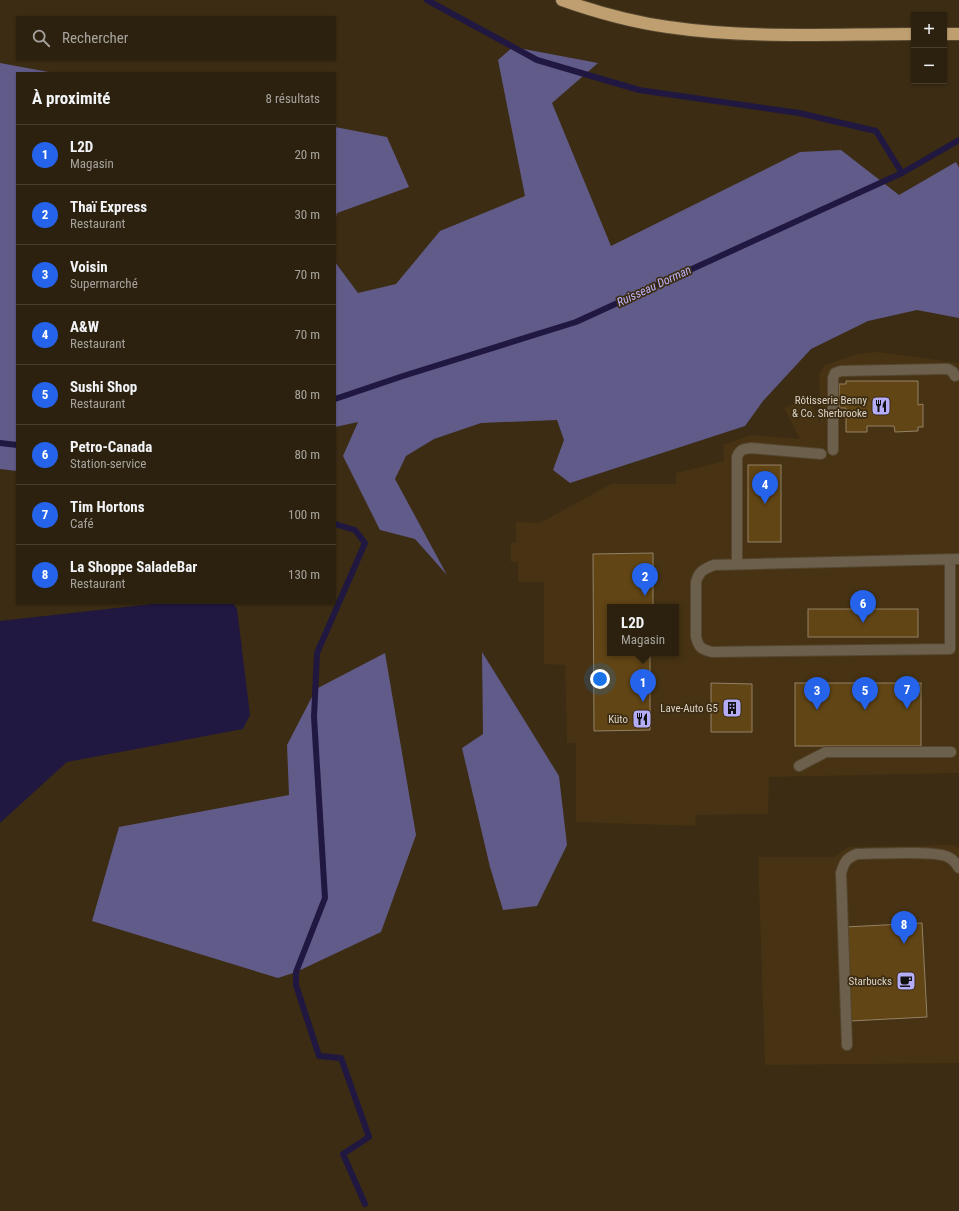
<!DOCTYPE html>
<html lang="fr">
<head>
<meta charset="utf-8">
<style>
  body { margin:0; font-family:"Roboto Condensed",sans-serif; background:#382e1c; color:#f1f3f6 }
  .controls { position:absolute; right:12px; top:12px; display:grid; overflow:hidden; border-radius:0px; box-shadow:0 1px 3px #0004 }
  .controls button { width:36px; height:36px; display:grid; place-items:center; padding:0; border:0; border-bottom:1px solid #483e2e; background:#2c210e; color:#f1f3f6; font:20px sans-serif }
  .you { position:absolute; left:600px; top:679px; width:14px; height:14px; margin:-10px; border:3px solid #fff; border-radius:50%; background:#1a73e8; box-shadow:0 0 0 6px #1a73e833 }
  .badge { display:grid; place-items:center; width:26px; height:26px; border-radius:50%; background:#2563eb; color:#fff; font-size:13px; font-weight:700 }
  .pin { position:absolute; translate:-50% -33px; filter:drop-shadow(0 1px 2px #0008) }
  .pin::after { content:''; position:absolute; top:21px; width:14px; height:12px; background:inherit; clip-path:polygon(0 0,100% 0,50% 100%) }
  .popup { position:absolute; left:607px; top:604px; width:72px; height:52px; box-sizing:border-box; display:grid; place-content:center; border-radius:0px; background:#2c210e; filter:drop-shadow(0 1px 3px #0005); font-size:13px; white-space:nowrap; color:#a6a39e }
  .popup b { font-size:15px; color:#f1f3f6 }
  .popup::after { content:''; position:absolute; left:50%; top:100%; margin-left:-8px; border:8px solid transparent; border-top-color:#2c210e }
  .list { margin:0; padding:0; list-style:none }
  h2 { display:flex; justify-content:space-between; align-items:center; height:52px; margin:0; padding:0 16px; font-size:17px }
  h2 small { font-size:13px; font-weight:400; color:#a6a39e }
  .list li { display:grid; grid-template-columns:26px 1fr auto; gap:12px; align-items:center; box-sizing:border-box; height:60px; padding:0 16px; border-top:1px solid #483e2e }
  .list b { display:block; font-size:15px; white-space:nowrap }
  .list p { margin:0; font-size:13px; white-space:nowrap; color:#a6a39e }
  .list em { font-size:13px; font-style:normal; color:#a6a39e }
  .icon { flex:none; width:22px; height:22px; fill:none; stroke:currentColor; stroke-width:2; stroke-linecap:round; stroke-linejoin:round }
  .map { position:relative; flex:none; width:959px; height:1211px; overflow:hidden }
  .search { position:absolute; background:#2c210e; box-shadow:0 1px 3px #0004; left:16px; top:16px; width:320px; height:44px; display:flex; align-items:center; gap:10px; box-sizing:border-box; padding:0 14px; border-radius:0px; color:#a6a39e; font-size:15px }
  .panel { position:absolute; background:#2c210e; box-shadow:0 1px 3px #0004; left:16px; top:72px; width:320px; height:532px; border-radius:0px }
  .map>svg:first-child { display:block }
  .built { fill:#473313; fill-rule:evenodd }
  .forest { fill:#615b8a }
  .water { fill:#201840 }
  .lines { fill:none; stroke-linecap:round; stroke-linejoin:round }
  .stream { stroke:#201840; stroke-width:6 }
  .building { fill:#614515; stroke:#938166 }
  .minor-casing { stroke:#55472f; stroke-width:12 }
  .highway-casing { stroke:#55472f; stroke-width:14 }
  .minor { stroke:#6c5f4c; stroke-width:10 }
  .highway { stroke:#bf9f70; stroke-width:12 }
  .labels { text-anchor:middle; stroke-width:3.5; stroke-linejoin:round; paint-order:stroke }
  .poi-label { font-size:11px; fill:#ddd3c4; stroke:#3b2c13; text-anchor:end }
  .water-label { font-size:12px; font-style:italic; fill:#bdb4fe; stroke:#3b2c13 }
</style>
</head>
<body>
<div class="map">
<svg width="959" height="1211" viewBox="0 0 959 1211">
  <rect width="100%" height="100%" fill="#3b2c13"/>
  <!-- built -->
  <g class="built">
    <path d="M878,352L959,363V773L769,777L768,814L696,815L695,826L576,822V743H567L565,665L544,664V582H518V562H511V543L516,542V522L540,523L611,484H676V473L724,461L723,445L751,435L800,439L784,408L808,397L820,423L819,374L825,365L856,354ZM610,607H676V653H610Z"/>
    <path d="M953,845L959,848V1063L765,1065L758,857H834L848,847Z"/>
  </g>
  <!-- forest -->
  <g class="forest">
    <path d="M513,47L598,63L552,103L611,246L800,152L841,150L899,195L956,162L959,168V318L917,310L868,321L811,349L763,401L745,426L570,483L553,470L564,440L557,420L481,423L434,439L406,456L395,479L447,575L415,539L380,530L343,456L358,422L335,427V262L358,293L396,284L440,231L525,196L498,60Z"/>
    <path d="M0,63L54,73H17V471L0,469Z"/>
    <path d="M335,127L387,137L409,187L337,213L335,221Z"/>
    <path d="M482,652L559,776L567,845L537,906L503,910L490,867L462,748L483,734Z"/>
    <path d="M385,653L416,835L381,932L296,972L278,978L92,921L119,827L289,795L287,745L316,689Z"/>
  </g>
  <!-- water -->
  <path class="water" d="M161,603H233L237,609L250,715L243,729L67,762L0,823V621Z"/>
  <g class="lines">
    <!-- stream -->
    <g class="stream">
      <path d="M427,0L537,60L639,90L799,113L876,131L902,173"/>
      <path d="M335,399L403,376L576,322L902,173L959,140"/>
      <path d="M0,443L17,445"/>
      <path d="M335,524L355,530L365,543L317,653L314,717L325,898L296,972V985L319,1056L341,1058L369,1137L343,1154L365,1204"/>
    </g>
  </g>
  <!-- building -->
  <g class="building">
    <path d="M846,381H918V405L923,404V427H918V431L895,432L894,426H867V432H846V408H839V384H846Z"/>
    <rect x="748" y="465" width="33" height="77"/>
    <path d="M653,553V607H610V653H650V730L594,731L593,554Z"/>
    <rect x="808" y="609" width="110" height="28"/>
    <path d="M711,683L752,684V732H711Z"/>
    <rect x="795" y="683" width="126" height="63"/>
    <path d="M922,923L927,1017L850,1021L845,927Z"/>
  </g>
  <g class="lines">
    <!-- minor casing -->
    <g class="minor-casing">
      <g id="minor">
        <path d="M833,450V378L835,373L841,371L940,369H948L953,372L955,376"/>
        <path d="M950,560V649L712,652C701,649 699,648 696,637V582C699,571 704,569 714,565L959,559"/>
        <path d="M737,564V457C740,449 744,449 751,448L821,454"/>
        <path d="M799,766L826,752H951"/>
        <path d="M847,1045L841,873C844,863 846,858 857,854C875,854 935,850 948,857C953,859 956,863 959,868"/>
      </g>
    </g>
    <!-- highway casing -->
    <g class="highway-casing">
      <g id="highway">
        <path d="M562,0C596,12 632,22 668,27C749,39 832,34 914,34"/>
        <path d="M944,34H959"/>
      </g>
    </g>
    <!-- minor -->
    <use href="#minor" class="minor"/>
    <!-- highway -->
    <use href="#highway" class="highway"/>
  </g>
  <!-- icons -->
  <defs>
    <g id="restaurant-square" transform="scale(1)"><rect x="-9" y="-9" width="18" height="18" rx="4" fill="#b5acf8" stroke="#3b2c13"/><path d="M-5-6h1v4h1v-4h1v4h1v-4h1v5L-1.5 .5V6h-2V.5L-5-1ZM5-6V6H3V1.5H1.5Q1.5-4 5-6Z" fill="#111"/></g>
    <g id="building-square" transform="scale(1)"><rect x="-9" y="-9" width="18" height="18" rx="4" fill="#b5acf8" stroke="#3b2c13"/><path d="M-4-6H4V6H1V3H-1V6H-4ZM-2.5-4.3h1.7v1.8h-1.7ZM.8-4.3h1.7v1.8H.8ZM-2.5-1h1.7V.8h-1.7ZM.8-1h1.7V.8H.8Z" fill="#111"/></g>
    <g id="cafe-square" transform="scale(1)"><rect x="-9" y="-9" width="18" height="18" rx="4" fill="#b5acf8" stroke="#3b2c13"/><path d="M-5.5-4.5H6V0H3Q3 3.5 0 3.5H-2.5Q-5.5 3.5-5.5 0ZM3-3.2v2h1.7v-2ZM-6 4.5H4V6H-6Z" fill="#111"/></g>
  </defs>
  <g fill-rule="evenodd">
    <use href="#restaurant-square" x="881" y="406"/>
    <use href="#building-square" x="732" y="708"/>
    <use href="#restaurant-square" x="642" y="719"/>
    <use href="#cafe-square" x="906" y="981"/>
  </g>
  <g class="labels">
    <!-- poi labels -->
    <g class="poi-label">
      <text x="867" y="404">Rôtisserie Benny<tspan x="867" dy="13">&amp; Co. Sherbrooke</tspan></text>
      <text x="718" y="712">Lave-Auto G5</text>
      <text x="628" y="723">Küto</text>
      <text x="892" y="985">Starbucks</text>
    </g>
    <!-- water labels -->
    <g class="water-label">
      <text transform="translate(654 286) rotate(-25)" y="4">Ruisseau Dorman</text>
    </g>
  </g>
</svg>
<div class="controls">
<button>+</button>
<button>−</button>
</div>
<div class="you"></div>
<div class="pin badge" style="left:643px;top:702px">1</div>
<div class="popup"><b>L2D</b>Magasin</div>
<div class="pin badge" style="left:645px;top:596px">2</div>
<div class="pin badge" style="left:817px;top:710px">3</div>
<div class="pin badge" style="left:765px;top:504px">4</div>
<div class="pin badge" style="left:865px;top:710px">5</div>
<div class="pin badge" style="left:863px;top:623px">6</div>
<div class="pin badge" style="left:907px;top:709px">7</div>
<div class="pin badge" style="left:904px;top:944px">8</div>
<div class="search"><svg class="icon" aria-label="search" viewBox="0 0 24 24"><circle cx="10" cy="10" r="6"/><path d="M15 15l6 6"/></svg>Rechercher</div>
<section class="panel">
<h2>À proximité<small>8 résultats</small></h2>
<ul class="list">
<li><span class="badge">1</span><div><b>L2D</b><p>Magasin</p></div><em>20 m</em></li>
<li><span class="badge">2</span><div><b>Thaï Express</b><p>Restaurant</p></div><em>30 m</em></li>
<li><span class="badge">3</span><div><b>Voisin</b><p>Supermarché</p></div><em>70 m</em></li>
<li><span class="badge">4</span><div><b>A&amp;W</b><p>Restaurant</p></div><em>70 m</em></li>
<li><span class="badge">5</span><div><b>Sushi Shop</b><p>Restaurant</p></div><em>80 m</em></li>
<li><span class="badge">6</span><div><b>Petro-Canada</b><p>Station-service</p></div><em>80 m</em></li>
<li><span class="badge">7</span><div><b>Tim Hortons</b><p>Café</p></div><em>100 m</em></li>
<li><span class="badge">8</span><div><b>La Shoppe SaladeBar</b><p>Restaurant</p></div><em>130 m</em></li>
</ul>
</section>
</div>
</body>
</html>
